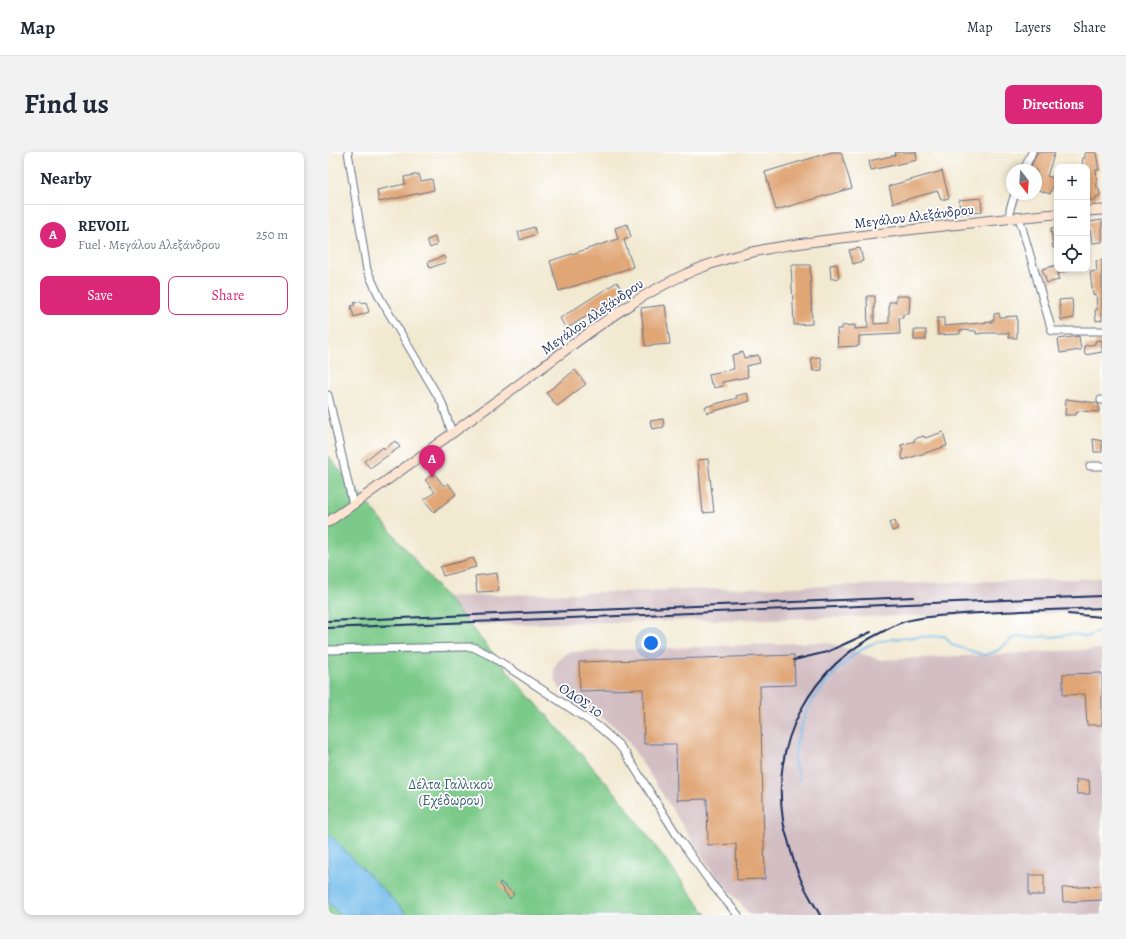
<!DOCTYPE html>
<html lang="en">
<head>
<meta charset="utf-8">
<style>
  body { margin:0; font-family:Alegreya,serif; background:#f2f2f3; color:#1f2937 }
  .controls { position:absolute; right:12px; top:12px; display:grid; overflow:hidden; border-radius:8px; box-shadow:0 2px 6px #0003 }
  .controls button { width:36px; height:36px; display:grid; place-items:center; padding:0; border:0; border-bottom:1px solid #e0e1e3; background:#fff; color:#1f2937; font:20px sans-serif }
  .compass { position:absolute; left:678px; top:12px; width:36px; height:36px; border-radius:50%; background:#fff; box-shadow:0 2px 6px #0003; rotate:163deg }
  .you { position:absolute; left:323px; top:491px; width:14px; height:14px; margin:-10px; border:3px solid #fff; border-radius:50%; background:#1a73e8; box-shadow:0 0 0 6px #1a73e833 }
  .badge { display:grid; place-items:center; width:26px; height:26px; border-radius:50%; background:#db2777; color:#fff; font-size:13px; font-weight:700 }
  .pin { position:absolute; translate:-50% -33px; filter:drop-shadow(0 1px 2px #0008) }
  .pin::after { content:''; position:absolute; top:21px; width:14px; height:12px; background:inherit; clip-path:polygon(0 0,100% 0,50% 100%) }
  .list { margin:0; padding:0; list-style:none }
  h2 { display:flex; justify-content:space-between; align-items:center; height:52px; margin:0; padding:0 16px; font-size:17px }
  h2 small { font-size:13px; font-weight:400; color:#747a83 }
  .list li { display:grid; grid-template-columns:26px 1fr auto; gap:12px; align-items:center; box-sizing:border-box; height:60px; padding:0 16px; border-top:1px solid #e0e1e3 }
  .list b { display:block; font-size:15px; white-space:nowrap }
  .list p { margin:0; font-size:13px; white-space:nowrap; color:#747a83 }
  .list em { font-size:13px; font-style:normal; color:#747a83 }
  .actions { display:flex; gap:8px; padding:12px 16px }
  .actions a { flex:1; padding:9px 0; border:1px solid #db2777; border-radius:8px; text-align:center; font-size:14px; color:#db2777 }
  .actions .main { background:#db2777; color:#fff }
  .icon { flex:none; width:22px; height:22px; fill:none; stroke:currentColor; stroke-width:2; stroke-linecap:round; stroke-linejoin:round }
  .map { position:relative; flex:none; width:774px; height:763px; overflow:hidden; border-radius:8px }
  header { display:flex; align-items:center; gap:24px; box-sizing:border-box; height:56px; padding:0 20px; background:#fff; border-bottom:1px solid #e0e1e3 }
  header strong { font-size:19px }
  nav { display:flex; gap:22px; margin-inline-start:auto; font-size:14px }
  .intro { display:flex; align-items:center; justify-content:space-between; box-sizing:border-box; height:96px; padding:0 24px }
  h1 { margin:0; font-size:28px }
  .button { padding:10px 18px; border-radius:8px; background:#db2777; color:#fff; font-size:14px; font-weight:700 }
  main { display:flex; gap:24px; padding:0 24px }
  aside { flex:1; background:#fff; border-radius:8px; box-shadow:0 2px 6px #0003 }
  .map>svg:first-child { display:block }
  .industrial { fill:#d2bec3 }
  .green { fill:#7bca89; stroke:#4b7c74 }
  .water { fill:#72bbea; stroke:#4675a4 }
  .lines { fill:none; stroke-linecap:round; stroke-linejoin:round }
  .stream { stroke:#72bbea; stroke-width:2 }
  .building { fill:#e0a676 }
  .street-casing { stroke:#667086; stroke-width:9 }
  .secondary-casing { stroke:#667086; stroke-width:11 }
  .street { stroke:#fff; stroke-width:7 }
  .secondary { stroke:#fde4d1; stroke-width:9 }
  .rail { stroke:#1b2f5e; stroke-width:2 }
  .labels { text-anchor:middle; stroke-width:3.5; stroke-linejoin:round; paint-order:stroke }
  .street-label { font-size:14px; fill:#1b2f5e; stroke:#fff }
  .park-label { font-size:14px; fill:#385e6b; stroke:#fff }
</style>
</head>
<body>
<header>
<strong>Map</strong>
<nav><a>Map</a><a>Layers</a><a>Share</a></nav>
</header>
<div class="intro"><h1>Find us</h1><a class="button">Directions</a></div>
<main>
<aside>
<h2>Nearby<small></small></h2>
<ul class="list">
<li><span class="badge">A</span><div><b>REVOIL</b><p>Fuel · Μεγάλου Αλεξάνδρου</p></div><em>250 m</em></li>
</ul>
<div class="actions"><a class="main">Save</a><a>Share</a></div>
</aside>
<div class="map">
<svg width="774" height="763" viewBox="0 0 774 763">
  <rect width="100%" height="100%" fill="#fff"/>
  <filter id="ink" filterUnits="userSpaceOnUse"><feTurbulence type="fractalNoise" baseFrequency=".025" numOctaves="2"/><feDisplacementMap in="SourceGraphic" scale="8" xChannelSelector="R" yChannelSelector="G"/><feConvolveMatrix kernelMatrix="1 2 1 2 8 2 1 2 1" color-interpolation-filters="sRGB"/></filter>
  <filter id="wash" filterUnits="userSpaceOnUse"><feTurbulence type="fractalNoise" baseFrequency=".012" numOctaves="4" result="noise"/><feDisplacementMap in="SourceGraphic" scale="16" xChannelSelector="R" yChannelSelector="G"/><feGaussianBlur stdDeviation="0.9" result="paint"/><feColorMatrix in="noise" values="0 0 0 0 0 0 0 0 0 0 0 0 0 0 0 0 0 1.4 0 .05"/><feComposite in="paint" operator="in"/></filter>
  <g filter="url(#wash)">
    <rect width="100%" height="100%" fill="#f2e9d1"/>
    <!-- industrial -->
    <g class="industrial">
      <path d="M774,426V460L0,476V448Z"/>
      <path d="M498,490L553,508L774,497V763H422L382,716L298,586L286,574L233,538L227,529L226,517L230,509L240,500Z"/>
    </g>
    <!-- green -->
    <path class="green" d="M0,304L184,524L290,644L379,763H0Z"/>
    <!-- water -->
    <path class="water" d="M0,681L80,763H12L0,750Z"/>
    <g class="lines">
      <!-- stream -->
      <path class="stream" d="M472,628C470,622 466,613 466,607C466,596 476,564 481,554C491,537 523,500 541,493C561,484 595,485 617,484L624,493L656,503L669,499L684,487L691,484L703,486L716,484L724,485L745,482L759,485L768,481H774"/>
    </g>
    <g id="blocks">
      <!-- building -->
      <g class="building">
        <path d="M504,0H513L524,36L448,58L437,20Z"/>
        <path d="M567,0H588L589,8L543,18L541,9L568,3Z"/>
        <path d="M709,0H727L719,24L728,27L722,42L708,37V18H701Z"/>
        <path d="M757,0H768L771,18H768L769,36H771L772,44L768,45V48H762L761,45L759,46V15H755L754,6H757Z"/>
        <path d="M614,19L621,46L613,48L610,39L565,51L561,34Z"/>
        <path d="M91,22L93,29L104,27L106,38L51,50L49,38L77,32L76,25Z"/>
        <path d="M653,46L654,60L632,62L631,48Z"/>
        <path d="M774,68V90L764,91L761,70Z"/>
        <path d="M299,72L303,85L296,88L305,115L231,139L222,109L290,87L287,76Z"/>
        <path d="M206,75L208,82L192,88L190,80Z"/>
        <path d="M729,75V95L725,96L723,76Z"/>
        <path d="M107,85L109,93L102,96L99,88Z"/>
        <path d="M532,96L535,109L525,112L521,98Z"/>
        <path d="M116,104L118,110L102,116L100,110Z"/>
        <path d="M774,108V168L768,169L767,158H769L768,142L765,143L762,120L769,119L768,109Z"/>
        <path d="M509,112L511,126L503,127L502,113Z"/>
        <path d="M463,113H482L484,172L466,173Z"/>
        <path d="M729,113V117H741V118L729,122L731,128L719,131L714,117Z"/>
        <path d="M289,130L296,141L238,177L232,166Z"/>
        <path d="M539,144H547V152H546V172L561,171V150H568V144H582L581,162H575V166H571L572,182L531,184V194L510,195L509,177H514V174L527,173V177L540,176Z"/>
        <path d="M744,147L746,166L733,168L731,148Z"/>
        <path d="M33,149V151L38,150L41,160L26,165L23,154L27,153L26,151Z"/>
        <path d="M337,153L342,192L317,194L313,156Z"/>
        <path d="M671,161L672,165L689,164V186H681V181H656L648,182V179L632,178V182L610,183L609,166H616V174L642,172L664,170V168H666V162Z"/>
        <rect x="586" y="178" width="12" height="10"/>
        <path d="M751,184L753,198L732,201L730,187Z"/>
        <path d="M774,188V200L757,203L756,194L767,192V189Z"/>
        <path d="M415,200L416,206L430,203L432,211L418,214L420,225L394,230L395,234L386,236L385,232H383L381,222L406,217L404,203Z"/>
        <path d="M492,205L494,218L485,219L483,206Z"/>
        <path d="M247,218L258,232L229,254L218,241Z"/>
        <path d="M419,241L422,249L379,261L377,255L409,246L408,244Z"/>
        <path d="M738,247L769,251L771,253V260L749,259L748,263H737Z"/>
        <path d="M335,267L336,275L324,277L322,269Z"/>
        <path d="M615,280L619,294L575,308L573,300L575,299L573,293L587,289L586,287L596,284L597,286Z"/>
        <path d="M765,287L774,289V300H766Z"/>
        <path d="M67,289L72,295L42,316L36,309L55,295L56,297Z"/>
        <path d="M380,307L386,360L375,361L370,308Z"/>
        <path d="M106,321L116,334L120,331L128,342L106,360L96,348L107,340L97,328Z"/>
        <path d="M567,369L570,377L564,379L561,371Z"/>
        <path d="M145,406L148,415L115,424L112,415Z"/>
        <path d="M169,421L171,439L149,440L147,424Z"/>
        <path d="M466,503L467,533L432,534L437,727L409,728L408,692L380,693L379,647L349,648L348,592H316L315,537L252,539L251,510Z"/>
        <path d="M774,521V573H759L757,542L735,543V522Z"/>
        <path d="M748,628H761L762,642H749Z"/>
        <rect x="701" y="723" width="15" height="20"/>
        <path d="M172,730L186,742L182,747L171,732Z"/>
        <path d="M774,734V748L735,750L734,736Z"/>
      </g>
    </g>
  </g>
  <g filter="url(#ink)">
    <use href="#blocks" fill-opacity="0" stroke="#667086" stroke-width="1"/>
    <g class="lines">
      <!-- street casing -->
      <g class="street-casing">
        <g id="street">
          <path d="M20,0L39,118L52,146L114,251L124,281"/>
          <path d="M696,18L704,0"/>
          <path d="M691,65L724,179H774"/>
          <path d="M682,66V57L687,42"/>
          <path d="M0,243L25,353"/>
          <path d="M773,248H774"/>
          <path d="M762,314H774"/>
          <path d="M0,498L135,495H145L163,504L271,575L290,592L298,602L352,688L382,730L410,763"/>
        </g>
      </g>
      <!-- secondary casing -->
      <g class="secondary-casing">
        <g id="secondary">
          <path d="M759,59L774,58"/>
          <path d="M0,370C69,322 137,272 205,222C257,184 307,143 367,118C424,94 486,90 546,82C607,75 668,67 729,62"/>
        </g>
      </g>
      <!-- street -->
      <use href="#street" class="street"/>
      <!-- secondary -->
      <use href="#secondary" class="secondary"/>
      <!-- rail -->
      <g class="rail">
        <path d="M740,462L774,465"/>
        <path d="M0,469L586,445"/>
        <path d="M0,476L774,444"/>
        <path d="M466,508L499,500L543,480"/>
        <path d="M492,763C485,750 476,737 471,723C466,712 463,700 460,688C458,682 456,675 455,668C443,588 483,514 556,479C562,476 568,472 575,470C594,464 616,464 635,462C681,459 728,458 774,456"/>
      </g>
    </g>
  </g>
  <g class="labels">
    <!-- street labels -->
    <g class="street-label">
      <text transform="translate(586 64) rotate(-7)" y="5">Μεγάλου Αλεξάνδρου</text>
      <text transform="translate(264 164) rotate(-35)" y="5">Μεγάλου Αλεξάνδρου</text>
      <text transform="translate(253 548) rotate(34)" y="5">ΟΔΟΣ 10</text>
    </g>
    <!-- park labels -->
    <g class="park-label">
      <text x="123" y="637">Δέλτα Γαλλικού<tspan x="123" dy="16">(Εχέδωρου)</tspan></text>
    </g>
  </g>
</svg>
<div class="controls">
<button>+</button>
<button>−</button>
<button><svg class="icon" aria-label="locate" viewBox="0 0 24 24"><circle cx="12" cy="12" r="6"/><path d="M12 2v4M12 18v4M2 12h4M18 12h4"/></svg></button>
</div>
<svg class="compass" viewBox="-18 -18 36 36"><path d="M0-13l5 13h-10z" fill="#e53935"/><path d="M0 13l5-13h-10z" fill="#747a83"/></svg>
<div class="you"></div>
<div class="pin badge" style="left:104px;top:326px">A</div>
</div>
</main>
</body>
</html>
